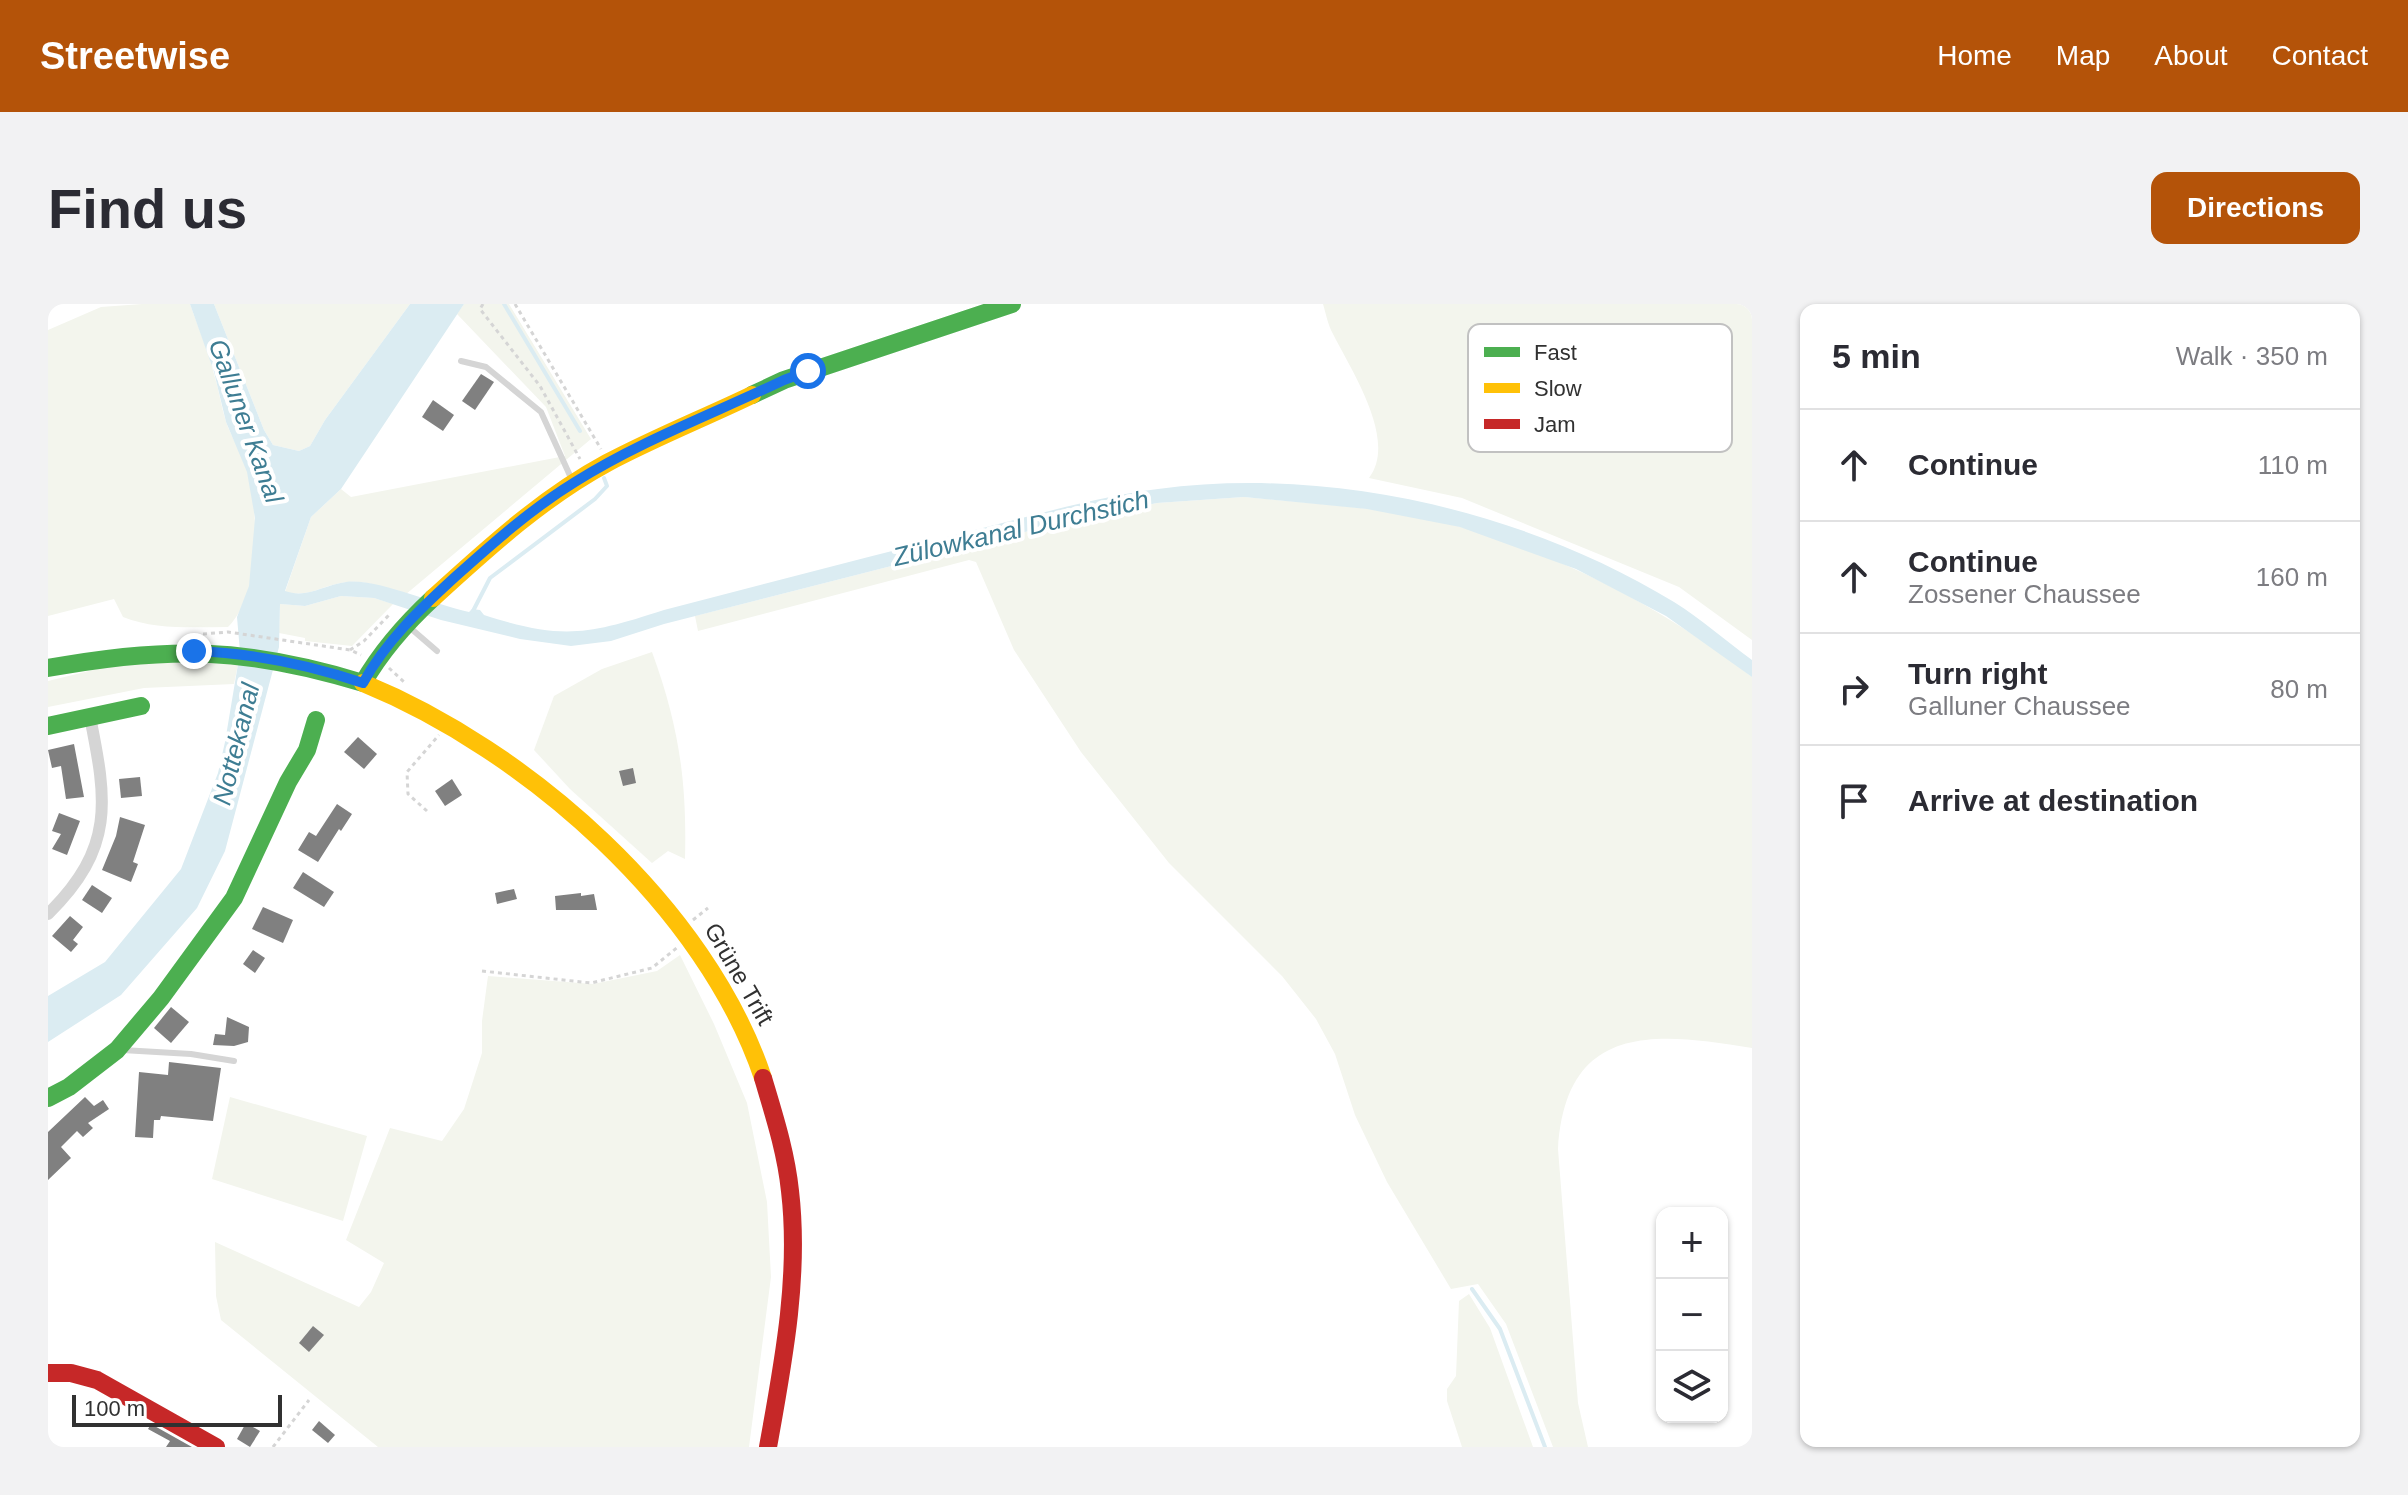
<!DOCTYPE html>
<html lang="en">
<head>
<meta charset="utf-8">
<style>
  body { margin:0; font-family:Arial,sans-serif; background:#f2f2f3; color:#2b2b33 }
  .controls { position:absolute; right:24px; bottom:24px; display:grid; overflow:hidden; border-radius:16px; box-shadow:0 2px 6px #0004 }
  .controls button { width:72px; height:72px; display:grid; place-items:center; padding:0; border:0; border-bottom:2px solid #e1e1e2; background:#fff; color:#2b2b33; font:40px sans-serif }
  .scale { position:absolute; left:24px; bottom:20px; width:210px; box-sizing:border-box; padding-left:8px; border:4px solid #313131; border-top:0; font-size:22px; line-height:28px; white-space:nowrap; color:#313131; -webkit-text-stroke:6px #fff; paint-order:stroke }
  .stop { position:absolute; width:24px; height:24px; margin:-18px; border:6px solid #1a73e8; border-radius:50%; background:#fff }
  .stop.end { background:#1a73e8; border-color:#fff; box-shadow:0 2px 8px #0008 }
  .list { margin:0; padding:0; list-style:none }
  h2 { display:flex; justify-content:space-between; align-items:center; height:104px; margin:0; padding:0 32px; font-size:34px }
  h2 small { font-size:26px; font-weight:400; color:#7c7c81 }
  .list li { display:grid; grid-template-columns:52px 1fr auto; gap:24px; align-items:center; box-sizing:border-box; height:112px; padding:0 32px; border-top:2px solid #e1e1e2 }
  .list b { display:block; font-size:30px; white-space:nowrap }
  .list p { margin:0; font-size:26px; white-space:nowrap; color:#7c7c81 }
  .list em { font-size:26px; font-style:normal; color:#7c7c81 }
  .icon { flex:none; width:44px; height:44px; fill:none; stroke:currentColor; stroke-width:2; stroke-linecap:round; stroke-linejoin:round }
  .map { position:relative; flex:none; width:1704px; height:1143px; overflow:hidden; border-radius:16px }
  header { display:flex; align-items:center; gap:48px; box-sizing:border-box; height:112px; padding:0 40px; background:#b45309; color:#fff }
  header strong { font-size:38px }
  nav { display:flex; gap:44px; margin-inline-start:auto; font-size:28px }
  .intro { display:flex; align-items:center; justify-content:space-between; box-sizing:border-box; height:192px; padding:0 48px }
  h1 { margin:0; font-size:56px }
  .button { padding:20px 36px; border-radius:16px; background:#b45309; color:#fff; font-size:28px; font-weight:700 }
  main { display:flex; gap:48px; padding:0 48px }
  aside { flex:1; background:#fff; border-radius:16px; box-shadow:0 2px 6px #0004 }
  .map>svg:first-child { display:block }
  .green { fill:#f3f5ed }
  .water { fill:#dbecf2 }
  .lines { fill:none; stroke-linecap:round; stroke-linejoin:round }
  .stream { stroke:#dbecf2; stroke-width:4 }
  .building { fill:#808080 }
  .path { stroke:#d5d5d5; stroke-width:3; stroke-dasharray:4 4; stroke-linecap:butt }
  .lane { stroke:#d5d5d5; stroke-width:6 }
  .street { stroke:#d5d5d5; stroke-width:12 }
  .fast { stroke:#4caf50; stroke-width:18 }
  .slow { stroke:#ffc107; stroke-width:18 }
  .jam { stroke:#c62828; stroke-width:18 }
  .route { stroke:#1a73e8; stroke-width:10 }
  .labels { text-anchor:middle; stroke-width:8; stroke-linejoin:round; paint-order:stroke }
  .street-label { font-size:24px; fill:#313131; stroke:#fff }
  .water-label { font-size:26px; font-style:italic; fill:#3e7d93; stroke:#fff }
  .key { fill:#fff; stroke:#c1c1c1; stroke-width:2 }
  .key-label { font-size:22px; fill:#313131 }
</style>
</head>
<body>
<header>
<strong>Streetwise</strong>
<nav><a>Home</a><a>Map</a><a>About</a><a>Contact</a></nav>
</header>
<div class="intro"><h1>Find us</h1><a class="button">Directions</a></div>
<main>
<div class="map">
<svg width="1704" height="1143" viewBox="0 0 1704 1143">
  <rect width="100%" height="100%" fill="#fff"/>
  <!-- green -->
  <g class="green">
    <path d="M94,0H142C150,23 160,46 166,70C171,86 173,102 178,118C184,135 195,151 200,169C211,212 213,290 180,323C145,323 107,326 75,313L66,295L0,312V26L53,3Z"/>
    <path d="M166,0H362L277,116L262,142L251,147L225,141L216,126Z"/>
    <path d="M416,0H461L543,135L357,291C339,285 319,276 300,278C275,280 264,294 237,288L263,213L293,185L303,193L517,152L498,103L409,10Z"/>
    <path d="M1275,0H1704V336L1631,283L1414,194L1321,174C1350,136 1303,66 1285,30C1280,21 1278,10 1275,0Z"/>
    <path d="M1196,193C1268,200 1343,203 1413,223C1519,254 1617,305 1704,373V744C1607,728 1518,718 1510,845L1530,1099L1540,1143H1505L1458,1020L1430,980L1403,985L1339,878L1307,811L1287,750L1268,715L1234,672L1121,559L1033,448L966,346L928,258L921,256L650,327L647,312L1020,217L1109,199Z"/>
    <path d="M293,292L326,294L345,300L304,342L257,337V334L231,329L232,300L257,302Z"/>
    <path d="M604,348C631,422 639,477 637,555L620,547L604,559L522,485L486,446L506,392L554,365Z"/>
    <path d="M115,354L190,360L186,380L96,384L0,403V377L86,356Z"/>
    <path d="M632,651L666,720L699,799L719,898L723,973L701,1143H330L173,1016L168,992L167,938L311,1003L323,988L336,959L298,936L342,824L394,837L416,805L434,749V717L440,672L545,680L609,667Z"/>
    <path d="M182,793L319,832L295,917L164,875Z"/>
    <path d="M1421,990L1442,1024L1485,1143H1414L1399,1097V1085L1408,1072L1411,997Z"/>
  </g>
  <!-- water -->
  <path class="water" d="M142,0H166L216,126L225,141L251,147L262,142L277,116L362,0H416L293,185L263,213L237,287C259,295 275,281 298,278C329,274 387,301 421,308L424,305L432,306L436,311C514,336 539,331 616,306C720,279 823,252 927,226C987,211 1048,193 1110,185C1283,162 1477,207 1626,298C1653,315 1678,337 1704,356V373L1618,312L1528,265L1412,223L1319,205L1196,193L1109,199L1020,217L616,320L563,337L523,342L472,335L393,316L326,294L293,292L257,302L232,300L231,343L177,547L149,604L73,691L0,738V692L57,658L133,565L170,469L177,438L192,348L189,313L201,282L207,214L199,168L178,118L166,68Z"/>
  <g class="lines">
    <!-- stream -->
    <g class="stream">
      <path d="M456,0L532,127"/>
      <path d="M424,309L442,274L547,195L559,182L556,174"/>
      <path d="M1424,985L1452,1025L1497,1143"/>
    </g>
  </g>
  <!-- building -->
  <g class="building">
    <path d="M433,70L446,78L427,106L414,97Z"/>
    <path d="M385,96L406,111L395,127L374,113Z"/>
    <path d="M310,433L329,450L316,465L296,448Z"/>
    <path d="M26,440L36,493L18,495L13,462L4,464L0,446Z"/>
    <path d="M585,464L588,479L575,482L571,467Z"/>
    <path d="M92,473L94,492L73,494L71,475Z"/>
    <path d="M404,475L414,491L397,502L387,487Z"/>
    <path d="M289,500L304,510L293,527L291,525L270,558L250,546L261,528L268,532Z"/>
    <path d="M11,509L32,517L19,551L4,545L13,530L4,527Z"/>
    <path d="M72,513L97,521L85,558L90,560L83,578L54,566L68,532Z"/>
    <path d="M255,568L286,588L276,603L245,584Z"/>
    <path d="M44,581L64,594L54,609L34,596Z"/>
    <path d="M466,585L469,595L449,600L447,589Z"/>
    <path d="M533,589V592L546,590L549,606H508L507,592Z"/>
    <path d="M215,603L245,616L235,639L204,625Z"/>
    <path d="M22,612L35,623L25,636L30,640L23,648L4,632Z"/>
    <path d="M205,646L217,654L207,669L195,660Z"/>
    <path d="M123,703L141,718L123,739L106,724Z"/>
    <path d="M179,713L201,723L200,738L186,742L165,741L167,730L177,731Z"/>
    <path d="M121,758L173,764L165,817L113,812L112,816H106L105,834L87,833L91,768L120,771Z"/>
    <path d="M37,793L46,802L55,796L61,805L40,819L45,824L35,833L29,827L13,843L23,854L0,876V828Z"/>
    <path d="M265,1022L276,1031L261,1048L251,1039Z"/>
    <path d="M271,1117L287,1131L280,1139L264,1126Z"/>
    <path d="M198,1119L212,1127L202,1143L189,1135Z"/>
    <path d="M103,1120L144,1143H118L122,1137L100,1125Z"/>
  </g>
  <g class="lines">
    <!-- path -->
    <g class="path">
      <path d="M435,0L432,5L492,82L532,155"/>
      <path d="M467,0L553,145"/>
      <path d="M155,330L180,328L302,346L313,351"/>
      <path d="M302,346L316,337L341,311"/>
      <path d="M341,364L356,378"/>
      <path d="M379,507L360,490L359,468L391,431"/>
      <path d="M645,616L660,604"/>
      <path d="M434,667L543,679L604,664L631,642"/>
      <path d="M225,1143L261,1096"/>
    </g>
    <!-- lane -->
    <g class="lane">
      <path d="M413,57L438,63L493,108L524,176"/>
      <path d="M360,322L389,347"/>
      <path d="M74,746L143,750L186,757"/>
    </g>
    <!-- street -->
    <path class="street" d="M0,610C67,544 59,497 42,413"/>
    <!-- fast -->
    <g class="fast">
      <path d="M704,91L736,76L964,0"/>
      <path d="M0,364C120,342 198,343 315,379C334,346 357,320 385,294"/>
      <path d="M0,422L93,402"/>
      <path d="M0,794L21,783L69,746L113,694L186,594L240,478L259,446L268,416"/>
    </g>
    <!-- slow -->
    <g class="slow">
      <path d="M385,294C439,245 494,194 559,159C606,134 656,114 704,91"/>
      <path d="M315,379C479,446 658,603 715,774"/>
    </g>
    <!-- jam -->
    <g class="jam">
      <path d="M715,774C726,811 738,848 742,887C752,972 735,1060 720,1143"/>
      <path d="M0,1069H23L49,1076L168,1143"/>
    </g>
  </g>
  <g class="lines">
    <!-- route -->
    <path class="route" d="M146,347C204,349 259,360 315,379C338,337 372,305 407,273C445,239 483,205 527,178C592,137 667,109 736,76L760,67"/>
  </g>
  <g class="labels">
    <!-- street labels -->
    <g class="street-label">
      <text transform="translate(691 670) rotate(60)" y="8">Grüne Trift</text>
    </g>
    <!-- water labels -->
    <g class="water-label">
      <text transform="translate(198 117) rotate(70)" y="9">Galluner Kanal</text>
      <text transform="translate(973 224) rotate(-13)" y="9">Zülowkanal Durchstich</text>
      <text transform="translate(188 440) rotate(-76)" y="9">Nottekanal</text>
    </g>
  </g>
  <!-- legend -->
  <rect x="1420" y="20" width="264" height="128" rx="12" class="key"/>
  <rect x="1436" y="43" width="36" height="10" fill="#4caf50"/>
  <rect x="1436" y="79" width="36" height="10" fill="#ffc107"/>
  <rect x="1436" y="115" width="36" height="10" fill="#c62828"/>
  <g class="key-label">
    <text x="1486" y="56">Fast</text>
    <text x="1486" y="92">Slow</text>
    <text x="1486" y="128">Jam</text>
  </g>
</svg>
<div class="controls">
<button>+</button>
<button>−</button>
<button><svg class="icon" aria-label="layers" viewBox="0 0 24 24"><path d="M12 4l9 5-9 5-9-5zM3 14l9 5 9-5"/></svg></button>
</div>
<div class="scale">100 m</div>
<div class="stop" style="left:760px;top:67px"></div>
<div class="stop end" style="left:146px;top:347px"></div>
</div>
<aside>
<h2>5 min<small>Walk · 350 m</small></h2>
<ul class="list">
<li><svg class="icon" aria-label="ahead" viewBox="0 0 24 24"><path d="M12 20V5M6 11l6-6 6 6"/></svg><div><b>Continue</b></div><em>110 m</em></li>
<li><svg class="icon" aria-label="ahead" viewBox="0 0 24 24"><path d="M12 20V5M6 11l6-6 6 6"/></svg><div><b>Continue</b><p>Zossener Chaussee</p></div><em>160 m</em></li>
<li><svg class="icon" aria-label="right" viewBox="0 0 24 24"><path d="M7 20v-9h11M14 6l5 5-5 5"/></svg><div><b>Turn right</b><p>Galluner Chaussee</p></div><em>80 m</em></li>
<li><svg class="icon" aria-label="arrive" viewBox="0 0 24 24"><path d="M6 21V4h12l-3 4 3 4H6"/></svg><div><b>Arrive at destination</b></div></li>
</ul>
</aside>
</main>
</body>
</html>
